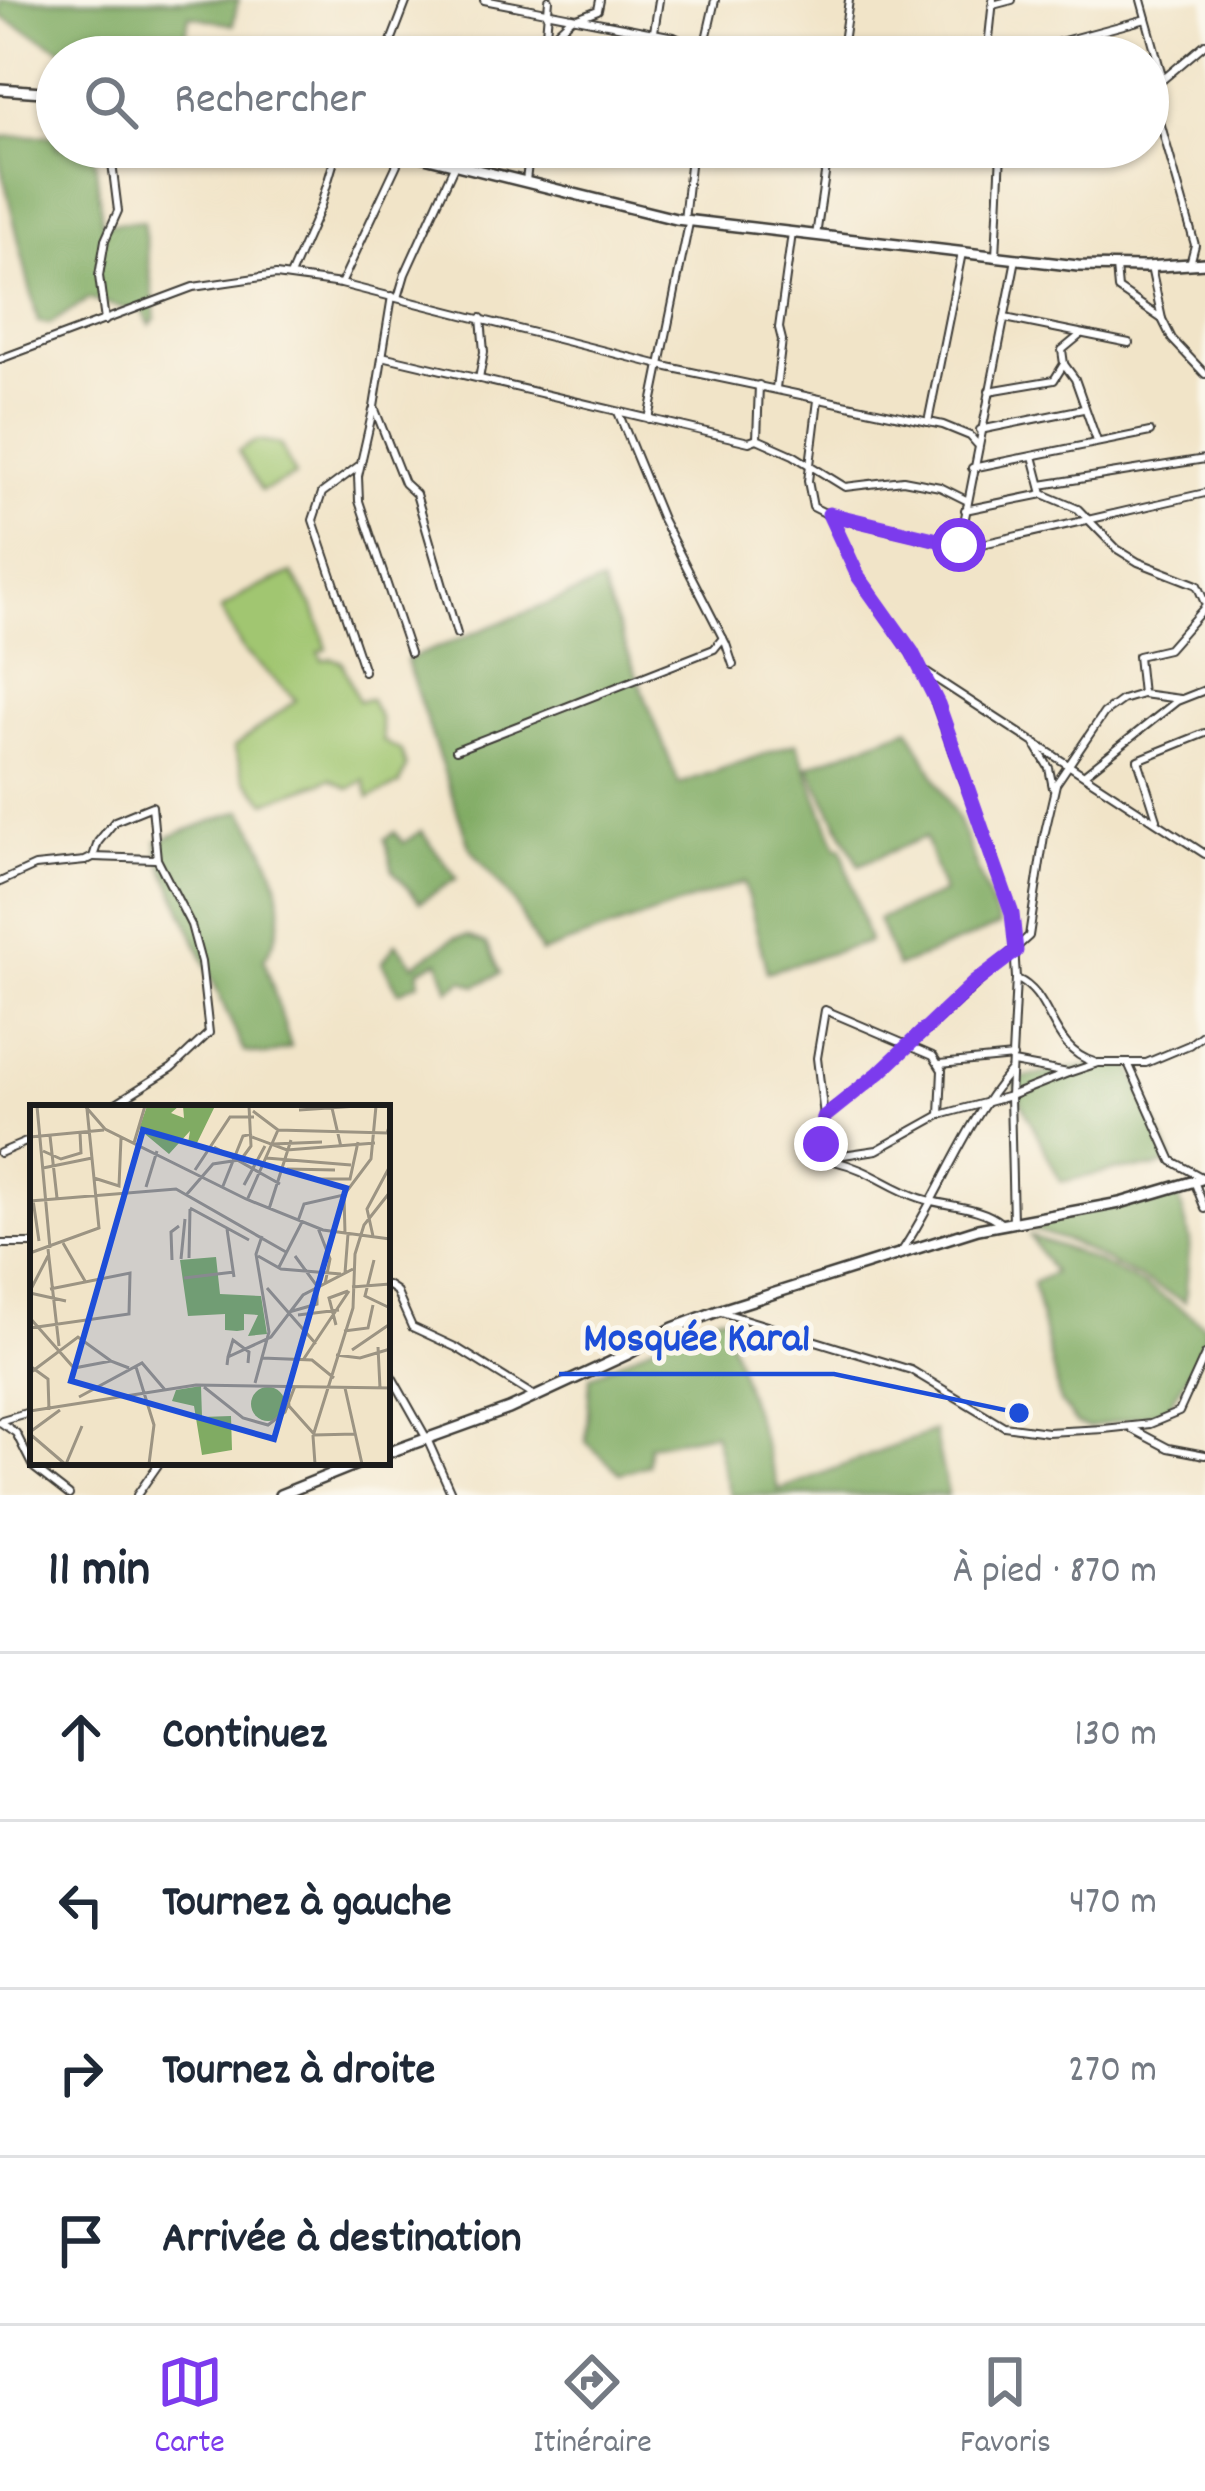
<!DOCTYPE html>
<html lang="fr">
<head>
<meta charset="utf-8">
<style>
  body { margin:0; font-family:Dekko,sans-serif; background:#f6f6f7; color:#1f2937 }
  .stop { position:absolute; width:36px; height:36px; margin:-27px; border:9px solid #7c3aed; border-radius:50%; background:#fff }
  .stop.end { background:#7c3aed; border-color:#fff; box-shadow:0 3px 12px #0008 }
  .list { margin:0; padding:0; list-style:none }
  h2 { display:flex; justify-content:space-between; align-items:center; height:156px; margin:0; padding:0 48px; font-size:51px }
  h2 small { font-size:39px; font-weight:400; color:#747a83 }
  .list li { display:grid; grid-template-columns:78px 1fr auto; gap:36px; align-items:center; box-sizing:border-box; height:168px; padding:0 48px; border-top:3px solid #e0e1e3 }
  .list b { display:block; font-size:45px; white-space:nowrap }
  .list em { font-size:39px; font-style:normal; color:#747a83 }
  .icon { flex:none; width:66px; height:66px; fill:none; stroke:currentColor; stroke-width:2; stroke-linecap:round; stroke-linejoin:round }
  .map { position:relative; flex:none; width:1205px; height:1495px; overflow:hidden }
  .search { position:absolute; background:#fff; box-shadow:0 3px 9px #0004; left:36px; right:36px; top:36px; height:132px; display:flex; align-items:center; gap:30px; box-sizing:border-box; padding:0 42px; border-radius:66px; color:#747a83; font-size:45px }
  .sheet { height:828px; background:#fff }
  nav { display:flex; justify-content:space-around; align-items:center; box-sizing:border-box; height:168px; border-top:3px solid #e0e1e3; background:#fff; font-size:33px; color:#747a83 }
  nav a { display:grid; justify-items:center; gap:6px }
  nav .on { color:#7c3aed }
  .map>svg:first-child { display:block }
  .green { fill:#a1c671; stroke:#5e7146; stroke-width:3 }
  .forest { fill:#80ab63; stroke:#4e6440; stroke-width:3 }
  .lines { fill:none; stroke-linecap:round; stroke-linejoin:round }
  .street-casing { stroke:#3c3a36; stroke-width:10 }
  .secondary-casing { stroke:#3c3a36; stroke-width:14 }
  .street { stroke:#fff; stroke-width:6 }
  .secondary { stroke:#fff; stroke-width:9 }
  .route { stroke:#7c3aed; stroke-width:15 }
  .inset-road { fill:none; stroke:#9c9483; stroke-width:3 }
  .view { fill:#1d4ed8; fill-opacity:0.15; stroke:#1d4ed8; stroke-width:6 }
  .inset-edge { fill:none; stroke:#1c1c1c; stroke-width:6 }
  .leader { fill:none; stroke:#1d4ed8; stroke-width:4.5 }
  .callout-dot { fill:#1d4ed8; stroke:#fbf7ec; stroke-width:4.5 }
  .callout-label { font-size:42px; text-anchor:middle; font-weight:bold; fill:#1d4ed8; stroke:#fbf7ec; stroke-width:10; stroke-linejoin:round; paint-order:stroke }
</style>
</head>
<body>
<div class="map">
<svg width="1205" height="1495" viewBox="0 0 1205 1495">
  <rect width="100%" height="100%" fill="#fbf7ec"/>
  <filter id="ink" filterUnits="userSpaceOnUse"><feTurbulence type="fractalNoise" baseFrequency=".00833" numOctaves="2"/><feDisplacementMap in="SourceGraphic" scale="24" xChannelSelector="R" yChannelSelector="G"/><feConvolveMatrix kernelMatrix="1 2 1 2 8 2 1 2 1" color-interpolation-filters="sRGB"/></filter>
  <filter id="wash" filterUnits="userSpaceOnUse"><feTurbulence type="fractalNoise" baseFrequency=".004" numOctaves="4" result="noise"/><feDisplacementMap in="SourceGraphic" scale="48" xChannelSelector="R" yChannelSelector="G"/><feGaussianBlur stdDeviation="2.7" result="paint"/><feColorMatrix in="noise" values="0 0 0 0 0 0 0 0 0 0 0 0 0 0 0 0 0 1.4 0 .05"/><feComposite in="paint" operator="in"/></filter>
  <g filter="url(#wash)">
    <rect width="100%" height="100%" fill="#f1e4c8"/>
    <!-- green -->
    <g class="green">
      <path d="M256,441L280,444L295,476L261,491L238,451Z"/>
      <path d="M292,573L315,610L327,649L319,652L322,660L332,658L342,662L358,701L370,699L380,718L383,741L401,751L406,767L400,784L369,798L364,780L349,789L331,779L266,802L244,778L234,747L296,700L243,650L221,610L245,593Z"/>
    </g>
    <!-- forest -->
    <g class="forest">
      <path d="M0,0H238L233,25L189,15L183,57H76L0,16Z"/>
      <path d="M57,135V147H94L102,224L143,221L156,318L150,325L140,307L131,310L88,299L50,324L38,322L0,161V137Z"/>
      <path d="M601,583L679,784L796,743L837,848L841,847L869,942L767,972L744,882L541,953L514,902L469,846L406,660Z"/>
      <path d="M909,728L959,821L999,926L897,967L878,919L943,893L925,837L859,865L808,766Z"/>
      <path d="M242,810C271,855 299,909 264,959L291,1047L267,1055L244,1052L159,857L157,841Z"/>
      <path d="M421,831L457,878L420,902L393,871L385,839L395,832L403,843Z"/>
      <path d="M468,936L487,944L501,973L476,986L463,980L449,990L439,961L419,970V982L399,992L382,963L396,943L414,965L454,938Z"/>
      <path d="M1098,1064L1130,1065L1173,1161L1156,1168L1116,1170L1061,1182L1016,1092V1079Z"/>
      <path d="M1178,1193L1190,1240L1185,1302L1070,1242L1019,1225Z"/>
      <path d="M1030,1236C1087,1253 1158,1289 1205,1326V1345L1167,1410L1088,1428L1077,1424L1060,1402L1033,1283L1053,1273Z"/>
      <path d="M719,1315L753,1326L729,1337L779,1490L934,1431L948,1495H730L714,1433L649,1445L648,1465L620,1473L586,1442L590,1377L675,1333Z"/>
    </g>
  </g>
  <g filter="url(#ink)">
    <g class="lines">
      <!-- street casing -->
      <g class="street-casing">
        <g id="street">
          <path d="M484,0L674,37L703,51L731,57"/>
          <path d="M1141,0L1163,79"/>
          <path d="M993,5L1012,0"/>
          <path d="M577,18L598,10L600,0"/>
          <path d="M385,57L407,0"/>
          <path d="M514,57L546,42L572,18"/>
          <path d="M544,57L549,0"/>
          <path d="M650,57L659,0"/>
          <path d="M702,57L715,0"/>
          <path d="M841,57L849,0"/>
          <path d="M987,57L993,0"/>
          <path d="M1004,57L1146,19"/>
          <path d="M1151,90L1195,245L1190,264"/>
          <path d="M1148,92L1205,44"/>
          <path d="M526,181L530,147"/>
          <path d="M684,220L692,147"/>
          <path d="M816,236L829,147"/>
          <path d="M996,256L1001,152L1025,147"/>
          <path d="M1116,267L1118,289L1162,319L1172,339L1205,374"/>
          <path d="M1151,267L1162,319"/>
          <path d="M290,276L321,205L338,147"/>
          <path d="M341,284L405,147"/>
          <path d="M392,296L374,407L404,483L416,494L457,634"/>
          <path d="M398,298L405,274L455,164"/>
          <path d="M1005,318L1129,343"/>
          <path d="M105,321L99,276L105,240L118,211L110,147"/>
          <path d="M382,356L749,442L757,439"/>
          <path d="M0,359L193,287L276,275L341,284L668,367L943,425L970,436L977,444"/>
          <path d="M1064,364L1075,379L1097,441"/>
          <path d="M479,379L484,352L481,318"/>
          <path d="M759,385L757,439L793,455L845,487L903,480L940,487L966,500"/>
          <path d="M776,388L782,340L779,328L792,233"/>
          <path d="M989,391L1054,380L1064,364L1062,350L1079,336"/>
          <path d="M818,400L808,481L813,507L829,515L858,576L925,674L1012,913L1016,978L1010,1096L1013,1222"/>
          <path d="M373,410L358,476L359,501L410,653"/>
          <path d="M618,412L662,519L726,644L733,665"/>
          <path d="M649,419L689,223"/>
          <path d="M928,422L962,253"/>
          <path d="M980,430L1083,409"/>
          <path d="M1033,456L1043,494L1078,509L1117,549L1138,562L1197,585L1205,603"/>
          <path d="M360,465L322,493L313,520L364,671"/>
          <path d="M972,468L1150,432"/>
          <path d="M1041,485L1205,459"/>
          <path d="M965,510L1043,494"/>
          <path d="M832,516L941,542L978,545L1205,493"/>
          <path d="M960,543L1016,259"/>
          <path d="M927,673L1205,854"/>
          <path d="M1142,694L1180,699"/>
          <path d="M1036,746L1049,768L1053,788"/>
          <path d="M456,750L714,649L723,638"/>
          <path d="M1086,773L1177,701L1205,690"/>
          <path d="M1157,819L1138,760L1205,733"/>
          <path d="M93,857L155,859"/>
          <path d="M0,882L35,866L85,861L93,857L98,842L115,821L152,806L157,859L191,925L201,962L209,1033L172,1068L108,1108"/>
          <path d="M1017,979C1053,994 1049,1049 1094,1062"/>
          <path d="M1013,1063L1068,1073L1098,1063H1146L1189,1045L1205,1033"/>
          <path d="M1128,1063L1172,1161L1201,1177"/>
          <path d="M940,1064L1013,1057"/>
          <path d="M824,1116L817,1058L825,1010L933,1056L942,1070L940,1115"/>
          <path d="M0,1153L33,1139"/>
          <path d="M834,1161L843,1155L877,1150L940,1115L1010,1096L1068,1073"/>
          <path d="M1194,1181L1205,1209"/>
          <path d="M1001,1223C979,1205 947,1207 920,1198C887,1187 872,1170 834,1161L821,1144L824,1116L879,1073L1029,936L1044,836L1056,784L1104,713L1122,700L1142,694L1138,656L1168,649L1205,607"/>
          <path d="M0,1244H33"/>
          <path d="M900,1254C940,1194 963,1126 1010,1071"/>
          <path d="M387,1285L396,1291L412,1327L457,1348L536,1397"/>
          <path d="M721,1312L911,1370L1004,1426L1047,1432L1104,1429L1150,1424L1179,1412L1205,1355"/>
          <path d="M387,1368L427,1439L452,1495"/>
          <path d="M2,1420L33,1411"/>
          <path d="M0,1422L16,1433L33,1467L69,1495"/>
          <path d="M1132,1429L1168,1448L1205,1455"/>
          <path d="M137,1495L160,1462"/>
        </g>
      </g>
      <!-- secondary casing -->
      <g class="secondary-casing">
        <g id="secondary">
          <path d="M0,89L57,93"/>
          <path d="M384,147L676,219L1078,266L1146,267L1205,263"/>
          <path d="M387,1453L509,1409L628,1354L673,1328L718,1311L978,1229L1120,1203L1205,1178"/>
          <path d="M280,1495L362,1462"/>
        </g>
      </g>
      <!-- street -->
      <use href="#street" class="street"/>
      <!-- secondary -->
      <use href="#secondary" class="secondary"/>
    </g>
  </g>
  <g class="lines" filter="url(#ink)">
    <!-- route -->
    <path class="route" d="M821,1144L824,1117L879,1073L974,983L1016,951L1012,914L938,704L912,652L858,576L829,514L959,545"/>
  </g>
  <!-- overview -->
  <g transform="translate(30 1105)">
    <rect width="360" height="360" fill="#f1e4c8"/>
    <path d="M117,1H149L141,8L154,13L153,1H185L167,38H158L160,26L139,49L109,24ZM186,152L190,189L231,191L237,229L218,231L228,210L214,209V225L207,226L195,225V209L158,211L150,155ZM171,281L172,312L201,311L202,345L172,350L164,301L142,296L146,285ZM221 299a17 17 0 1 1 34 0a17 17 0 1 1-34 0Z" fill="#80ab63"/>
    <path class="inset-road" d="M7,1L20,143M55,1L75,24L216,94L293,125L360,134M302,3L311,42M269,5L328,1M223,6L248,25L357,28L360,19M20,31L27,93M0,32L74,25M222,32L257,45L345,38M104,38L115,1M243,39L292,37M184,42L250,79M13,46L31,54L51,48L50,28M236,53L321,60M210,56L221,41L219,1M13,63L62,53M257,64L305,65M165,65L200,12H224M64,73L89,81L91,33M280,74H320L328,37M214,80L235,41M193,81L213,31L222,29M116,82L127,46M157,89L183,59L209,55M314,90L315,128M218,93L248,25M3,95L9,136M0,96L146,84L256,147M160,103L219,135M239,104L261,35M268,116L274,99L314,90L341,54L346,1M288,123L300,154L295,179M197,124L204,172M343,131L337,104L360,61M33,138L55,176M18,144L29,241M0,148L69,123L57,4M228,151L251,164L311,169M159,153L160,104M151,154L155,114M142,155L141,127L149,121M344,155L335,191L360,203M249,162L272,117M315,168L318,129M154,173L204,167M322,182L360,179M237,183L286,239M0,186L18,151M0,188L36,196M259,207L287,199V181L265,151M268,210L309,205M0,213L44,263L81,256L99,263M306,220L299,193L318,186M0,223L99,209L100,168L20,184M314,226L338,223L343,200M348,242L350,283M322,245L360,219M306,250L330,253L360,244M198,252L203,235L219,247L218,258M232,253L282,255L304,273M273,255L319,186M197,260L198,252L241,232L273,190L323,164M0,261L18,274L19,305M106,262L124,320L119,359M0,268L48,232L81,256M225,278L239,227L226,149L232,131M257,281L259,301L284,329M174,282L213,313L238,320L255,307L265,281M315,283L332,359M49,292L112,258L136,286M0,306L166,280L360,283M0,327L30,305M0,329L35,359M284,330L325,329M36,359L52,321M285,359L283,331L323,203L325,149L334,120L360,87"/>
    <path class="view" d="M113,25L316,83L244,334L41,276Z"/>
    <rect width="360" height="360" class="inset-edge"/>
  </g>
  <!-- callouts -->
  <path class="leader" d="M1019 1413L834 1374H559"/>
  <circle class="callout-dot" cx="1019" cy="1413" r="12"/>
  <g class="callout-label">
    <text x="697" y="1350">Mosquée Kara1</text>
  </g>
</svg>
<div class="stop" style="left:959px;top:545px"></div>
<div class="stop end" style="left:821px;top:1144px"></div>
<div class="search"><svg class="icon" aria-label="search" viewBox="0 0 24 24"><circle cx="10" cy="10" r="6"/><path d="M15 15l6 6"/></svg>Rechercher</div>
</div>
<section class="sheet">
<h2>11 min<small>À pied · 870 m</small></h2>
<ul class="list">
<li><svg class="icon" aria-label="ahead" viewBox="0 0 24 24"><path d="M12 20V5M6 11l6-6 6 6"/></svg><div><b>Continuez</b></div><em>130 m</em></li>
<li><svg class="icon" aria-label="left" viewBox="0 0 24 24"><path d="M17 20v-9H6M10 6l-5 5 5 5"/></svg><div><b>Tournez à gauche</b></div><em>470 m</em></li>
<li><svg class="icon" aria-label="right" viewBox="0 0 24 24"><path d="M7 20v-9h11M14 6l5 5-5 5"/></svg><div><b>Tournez à droite</b></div><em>270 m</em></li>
<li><svg class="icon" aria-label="arrive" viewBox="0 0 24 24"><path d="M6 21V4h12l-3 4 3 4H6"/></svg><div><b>Arrivée à destination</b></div></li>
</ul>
</section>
<nav>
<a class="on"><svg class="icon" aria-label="map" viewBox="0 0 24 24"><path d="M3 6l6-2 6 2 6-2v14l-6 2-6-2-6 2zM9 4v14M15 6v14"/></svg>Carte</a>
<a><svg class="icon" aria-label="directions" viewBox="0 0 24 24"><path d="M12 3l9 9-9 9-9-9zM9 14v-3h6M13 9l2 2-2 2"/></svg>Itinéraire</a>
<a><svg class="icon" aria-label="saved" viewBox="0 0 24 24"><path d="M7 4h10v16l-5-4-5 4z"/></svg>Favoris</a>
</nav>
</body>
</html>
